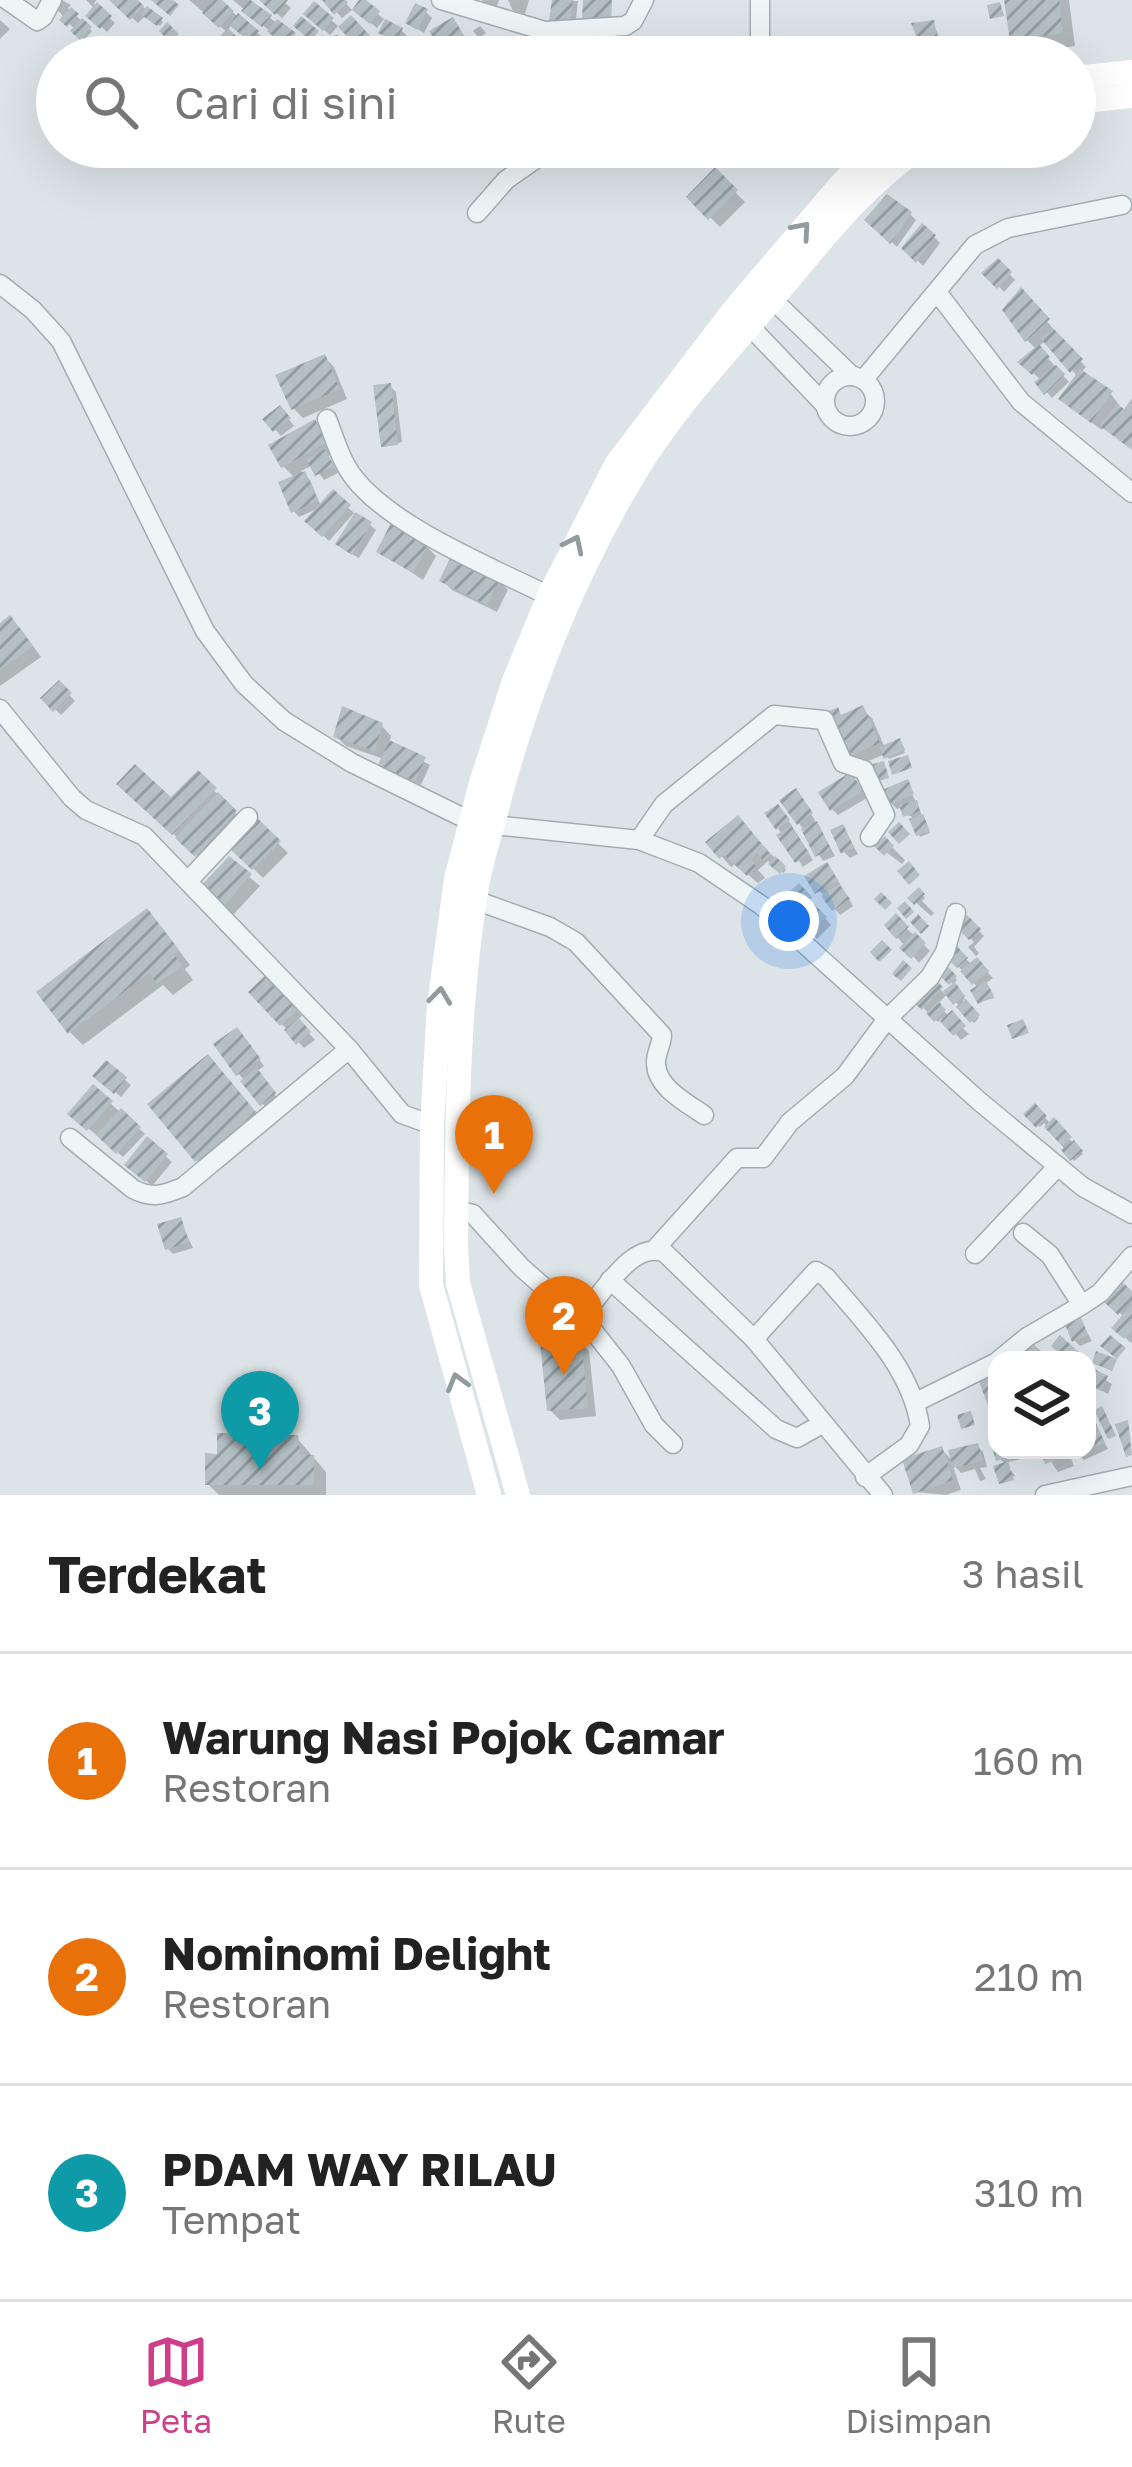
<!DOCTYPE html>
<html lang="id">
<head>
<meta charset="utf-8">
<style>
  body { margin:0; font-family:"Golos Text",sans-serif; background:#f2f2f2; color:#222 }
  .controls { position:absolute; right:36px; bottom:36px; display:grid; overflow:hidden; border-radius:24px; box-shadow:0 12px 48px #0002 }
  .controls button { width:108px; height:108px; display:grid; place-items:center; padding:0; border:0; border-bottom:3px solid #e0e0e0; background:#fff; color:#222; font:60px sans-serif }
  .you { position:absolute; left:789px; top:921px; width:42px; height:42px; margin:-30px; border:9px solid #fff; border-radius:50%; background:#1a73e8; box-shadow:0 0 0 18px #1a73e833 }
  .badge { display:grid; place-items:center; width:78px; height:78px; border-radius:50%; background:#cf3e89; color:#fff; font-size:39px; font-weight:700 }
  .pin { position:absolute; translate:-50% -99px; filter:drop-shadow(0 3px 6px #0008) }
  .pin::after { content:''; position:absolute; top:63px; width:42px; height:36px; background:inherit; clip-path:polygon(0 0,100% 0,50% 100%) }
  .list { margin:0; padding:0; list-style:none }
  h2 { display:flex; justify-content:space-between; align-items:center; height:156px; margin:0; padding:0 48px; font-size:51px }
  h2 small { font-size:39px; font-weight:400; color:#767676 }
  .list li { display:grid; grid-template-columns:78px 1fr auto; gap:36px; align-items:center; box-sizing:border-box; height:216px; padding:0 48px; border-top:3px solid #e0e0e0 }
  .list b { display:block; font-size:45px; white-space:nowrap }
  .list p { margin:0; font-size:39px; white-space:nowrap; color:#767676 }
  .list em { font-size:39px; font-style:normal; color:#767676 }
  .icon { flex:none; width:66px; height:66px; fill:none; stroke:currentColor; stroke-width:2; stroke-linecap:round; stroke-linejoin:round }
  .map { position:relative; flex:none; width:1132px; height:1495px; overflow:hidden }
  .search { position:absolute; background:#fff; box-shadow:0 12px 48px #0002; left:36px; right:36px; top:36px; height:132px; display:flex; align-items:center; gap:30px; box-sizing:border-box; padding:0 42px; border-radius:66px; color:#767676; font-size:45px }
  .sheet { height:804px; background:#fff }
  nav { display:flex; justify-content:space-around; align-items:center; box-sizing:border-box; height:168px; border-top:3px solid #e0e0e0; background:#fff; font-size:33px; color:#767676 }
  nav a { display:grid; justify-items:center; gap:6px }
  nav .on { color:#cf3e89 }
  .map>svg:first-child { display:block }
  .shadow { fill:#0003 }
  .building { fill:url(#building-hatch) }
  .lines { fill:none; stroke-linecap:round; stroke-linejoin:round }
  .minor-casing { stroke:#a2adb1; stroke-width:21 }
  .minor { stroke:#eff4f5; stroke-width:18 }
  .secondary { stroke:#fff; stroke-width:24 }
  .oneway { stroke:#929b9e }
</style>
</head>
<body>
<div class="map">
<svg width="1132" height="1495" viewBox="0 0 1132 1495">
  <defs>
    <pattern id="building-hatch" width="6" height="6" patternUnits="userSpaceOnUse" patternTransform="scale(3)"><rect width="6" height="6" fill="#b4c0c4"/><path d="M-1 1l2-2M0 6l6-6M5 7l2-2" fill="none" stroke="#929da1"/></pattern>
  </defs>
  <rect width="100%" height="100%" fill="#dde4e7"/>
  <!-- shadow -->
  <g class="shadow">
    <path d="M62,0L71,5L68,8L92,31L84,40L55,7Z"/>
    <path d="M86,0H96L94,4L115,23L107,32L89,16L95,9Z"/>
    <path d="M113,0H134L163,22L160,26L145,16L138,23Z"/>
    <path d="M189,0H218L286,57H264L261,49L232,24L227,31L243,47L238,52L223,37L227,32Z"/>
    <path d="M233,0H251L277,24L282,18L263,0H282L291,8L279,22L312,51L303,57L292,50Z"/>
    <path d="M325,0H343L352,10L342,18Z"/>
    <path d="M482,0H499L496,8L483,4Z"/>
    <path d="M508,0H529L525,14L513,11Z"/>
    <path d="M555,0L578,1L575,28Z"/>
    <path d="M1009,0H1069L1075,46L1026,53L1013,39Z"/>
    <path d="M362,1L384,19L377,28L358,12Z"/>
    <path d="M315,6L338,26L330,35L307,14Z"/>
    <path d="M426,12L432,18L424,33L408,23Z"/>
    <path d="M351,19L377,47L369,54L343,27Z"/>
    <path d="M0,20L10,29L0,39Z"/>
    <path d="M453,21L470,45L451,57L445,51Z"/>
    <path d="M933,23L942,43L958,57H935L922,41Z"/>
    <path d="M480,26L486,33L479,38L473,31Z"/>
    <path d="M401,30L407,36L403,45L382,32Z"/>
    <path d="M715,172L745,202L720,227L690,197Z"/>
    <path d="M910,214L916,220L897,247L868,220Z"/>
    <path d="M934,237L940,243L923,266L905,248Z"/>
    <path d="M998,262L1015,280L1004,292L986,273Z"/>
    <path d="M1021,291L1086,367L1080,373L1111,394L1125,413L1132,406V449L1105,426L1102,430L1072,408L1078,377L1046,340L1038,347L1069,382L1052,398L1038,382L1041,380L1021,362L1037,350L1027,340Z"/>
    <path d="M324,357L334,367L347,399L303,418L293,408Z"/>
    <path d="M390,386L396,392L402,442L384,447Z"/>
    <path d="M286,415L294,426L281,436L266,419Z"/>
    <path d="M314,423L335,452L328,456L338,473L324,480L313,465L301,471L310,480L321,506L333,493L354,513L329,541L308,521L319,508L299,517L294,511L295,478L283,466Z"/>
    <path d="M370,525L376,530L359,558L345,550Z"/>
    <path d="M427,547L436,556L423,580L379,551Z"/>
    <path d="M442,580H498L508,590L497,612L452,590Z"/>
    <path d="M0,627L20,628L41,657L0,686Z"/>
    <path d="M59,684L75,701L61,715L44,698Z"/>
    <path d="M862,709L872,718L885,748L901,744L905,753L889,759L885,754L859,765L849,755L837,711L843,717Z"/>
    <path d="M382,726L391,736L389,744L430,765L421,785L387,770L382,764L384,759L346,746L336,736Z"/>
    <path d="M198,774L249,827L255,820L288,853L263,878L227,842L206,864L120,784L172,802Z"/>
    <path d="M857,782L867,798L838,815L832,809Z"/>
    <path d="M907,783L930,833L920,837L911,816L905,815L903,807L897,809L891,803Z"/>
    <path d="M802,798L835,856L823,861L799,823Z"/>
    <path d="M784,813L813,860L803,867L778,828Z"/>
    <path d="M842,827L858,854L850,858L844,852Z"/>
    <path d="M747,828L786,870L783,873L768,861L758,870L765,878L758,883L735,864L731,867L709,842Z"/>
    <path d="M885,840L905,860L902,864L878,846Z"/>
    <path d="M229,860L260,886L232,916L203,888Z"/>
    <path d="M833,872L853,906L840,915L808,877Z"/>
    <path d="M799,888L831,925L817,939L782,904Z"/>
    <path d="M919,891L925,898L922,901L934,913L931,916L911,898Z"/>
    <path d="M896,918L930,951L919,963L888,926Z"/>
    <path d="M967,919L984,936L974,947L979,953L976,956L968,947L974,942L959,926Z"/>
    <path d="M160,925L190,965L185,969L193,980L173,995L163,985L83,1045L70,1032Z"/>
    <path d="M956,949L972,965L977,961L993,978L985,984L994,998L980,1002L979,989L949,956Z"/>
    <path d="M943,966L957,980L953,984L957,988L965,999L963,1000L979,1018L974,1023L948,993L937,1005L969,1034L961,1040L942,1018L938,1022L915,1000L932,981L945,994L955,986L939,970Z"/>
    <path d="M266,979L302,1016L297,1020L315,1040L304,1048L252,992Z"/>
    <path d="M243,1037L264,1066L256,1072L280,1101L268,1110L239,1074Z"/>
    <path d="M106,1064L131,1085L121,1097L96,1075Z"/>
    <path d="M221,1071L267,1127L210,1173L197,1160Z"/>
    <path d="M93,1088L145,1134L123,1157L71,1114Z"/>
    <path d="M1035,1107L1051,1124L1054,1122L1083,1154L1074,1161L1044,1123L1040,1127L1027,1114Z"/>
    <path d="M148,1140L172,1162L152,1186L128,1164Z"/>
    <path d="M180,1220L193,1248L173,1254L167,1248Z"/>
    <path d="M1132,1295V1342L1131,1343L1115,1328L1124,1317L1108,1302Z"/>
    <path d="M1078,1316L1092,1341L1080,1346L1074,1340Z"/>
    <path d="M580,1341L589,1351L596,1416L560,1420L550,1410Z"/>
    <path d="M1087,1369L1112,1384L1108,1394L1087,1383Z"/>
    <path d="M1090,1416L1108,1449L1084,1460L1078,1454L1087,1450Z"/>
    <path d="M297,1438L326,1472V1495H219L208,1484Z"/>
    <path d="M997,1445V1450H1019L1021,1459L1005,1463L1015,1476L1001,1481L1006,1465L998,1457L994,1446Z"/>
    <path d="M977,1446L983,1452L987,1467L980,1468L986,1479L980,1481L975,1469L961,1473L952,1463L961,1490L946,1495L916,1492L941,1449L955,1463Z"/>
    <path d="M1043,1450H1068L1074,1466L1058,1472Z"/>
  </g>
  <!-- building -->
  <g class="building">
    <path d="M109,0H138L144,6L130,20Z"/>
    <path d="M151,0H173L179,5L170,16Z"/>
    <path d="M214,0H222L234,11L219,28L202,13Z"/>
    <path d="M250,0L272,15L262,27L241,11Z"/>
    <path d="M259,0H288L275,15Z"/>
    <path d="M322,0H346L348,3L334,15Z"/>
    <path d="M359,0H366L380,11L370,24L352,10Z"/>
    <path d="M552,0H573L570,24L549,21Z"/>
    <path d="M583,0H612L611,24L582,22Z"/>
    <path d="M1004,0H1059L1063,33L1010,41Z"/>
    <path d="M314,1L334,18L323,31L303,14Z"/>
    <path d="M97,2L112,16L100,29L85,16Z"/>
    <path d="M1000,2L1004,16L990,19L987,5Z"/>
    <path d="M415,3L428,9L417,30L405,23Z"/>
    <path d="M147,6L163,18L157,26L141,15Z"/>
    <path d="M71,7L79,14L67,27L59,20Z"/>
    <path d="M238,13L259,31L250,42L229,25Z"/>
    <path d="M351,15L373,39L361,51L338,27Z"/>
    <path d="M301,16L319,31L311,41L293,26Z"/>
    <path d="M453,17L466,39L442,53L429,31Z"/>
    <path d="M82,18L92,27L80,40L70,31Z"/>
    <path d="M277,19L296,33L285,47L267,31Z"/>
    <path d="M385,19L403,28L396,42L378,33Z"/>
    <path d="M934,20L937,36L919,43L911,23Z"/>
    <path d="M167,22L179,34L170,42L159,31Z"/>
    <path d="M228,28L243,43L234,52L219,37Z"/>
    <path d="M627,33L640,47L654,57H620L611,49Z"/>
    <path d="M337,34L351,50L344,57H335L324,45Z"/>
    <path d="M299,36L312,47L304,57L289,49Z"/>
    <path d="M418,36L428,57H387L384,51Z"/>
    <path d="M978,36L983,46L969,56L964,43Z"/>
    <path d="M151,37L163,48L155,57H132Z"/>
    <path d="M268,37L287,54L284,57H260L255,52Z"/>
    <path d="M941,39L962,57H932L919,47Z"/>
    <path d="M211,42L222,54L219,57H210L203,49Z"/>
    <path d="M565,43L574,52L568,57H555L553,54Z"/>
    <path d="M487,47L490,52L497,47L504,57H479L477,54Z"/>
    <path d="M715,167L738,190L708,220L686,197Z"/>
    <path d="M887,194L912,212L890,244L864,220Z"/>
    <path d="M922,223L936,235L916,263L901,248Z"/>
    <path d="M998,258L1012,272L997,289L981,273Z"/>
    <path d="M1021,287L1050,319L1025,342L1002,310Z"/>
    <path d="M1054,329L1083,359L1070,373L1040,338Z"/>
    <path d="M1039,344L1050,357L1032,375L1017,362Z"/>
    <path d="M325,354L340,389L291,410L275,375Z"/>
    <path d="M1056,365L1065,374L1044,395L1034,382Z"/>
    <path d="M1080,369L1113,391L1091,423L1058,399Z"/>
    <path d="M391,383L398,445L381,447L373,385Z"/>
    <path d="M1132,399V450L1100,426L1117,404L1124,409Z"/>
    <path d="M280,405L291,418L273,432L262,419Z"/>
    <path d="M315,419L327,442L281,468L268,445Z"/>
    <path d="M325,449L334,466L315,476L306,459Z"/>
    <path d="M305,471L318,501L291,513L278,482Z"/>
    <path d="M333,489L351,505L322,537L304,521Z"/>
    <path d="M355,512L372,522L352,555L335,544Z"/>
    <path d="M391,523L429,544L413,573L376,552Z"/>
    <path d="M452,554L500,578L487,605L439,581Z"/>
    <path d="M10,615L33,646L0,670V623Z"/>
    <path d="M59,680L72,693L53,712L40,698Z"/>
    <path d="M863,705L880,743L847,757L827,712L838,707L841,715Z"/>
    <path d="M342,706L383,723L375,751L333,737Z"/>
    <path d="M900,738L905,750L884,759L879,747Z"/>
    <path d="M389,740L426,757L415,782L378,765Z"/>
    <path d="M908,755L912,768L892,775L888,761Z"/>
    <path d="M884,761L889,778L875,782L869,765Z"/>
    <path d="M135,764L171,797L198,770L217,788L172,835L116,784Z"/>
    <path d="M851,772L863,791L830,811L818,792Z"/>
    <path d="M908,779L914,794L888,805L882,790Z"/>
    <path d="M796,788L813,813L797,825L779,800Z"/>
    <path d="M218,792L237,811L195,857L175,838Z"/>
    <path d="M917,800L920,811L903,817L899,805Z"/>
    <path d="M778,804L790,820L776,830L764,813Z"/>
    <path d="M923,814L930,831L916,836L909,819Z"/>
    <path d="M738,815L771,855L764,861L757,853L751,859L757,867L747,876L724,855L719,859L705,842Z"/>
    <path d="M255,816L281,841L252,870L227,846Z"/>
    <path d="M817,821L831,849L815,857L801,829Z"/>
    <path d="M899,822L910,834L899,844L888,832Z"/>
    <path d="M843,824L854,847L841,854L830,830Z"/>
    <path d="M791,825L809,853L795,863L776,835Z"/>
    <path d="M885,836L894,846L884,856L874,846Z"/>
    <path d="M229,856L252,874L221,909L199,888Z"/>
    <path d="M775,856L786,866L780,874L768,864Z"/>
    <path d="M909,861L920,875L909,885L897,871Z"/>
    <path d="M827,862L838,880L815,894L804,876Z"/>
    <path d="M799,883L812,897L791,917L778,903Z"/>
    <path d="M839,884L850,899L832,911L821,896Z"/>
    <path d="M919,887L925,894L914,905L907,898Z"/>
    <path d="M881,892L892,903L885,910L874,899Z"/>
    <path d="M905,901L914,912L906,919L897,908Z"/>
    <path d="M814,904L827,917L809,935L796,922Z"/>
    <path d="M147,908L179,950L174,954L182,966L157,984L149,973L68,1034L36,992Z"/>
    <path d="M896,913L909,927L896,939L884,925Z"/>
    <path d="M918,914L929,926L921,934L910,922Z"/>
    <path d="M967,915L981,929L969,940L955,926Z"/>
    <path d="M915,932L926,943L911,959L899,948Z"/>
    <path d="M882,940L892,950L879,962L870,952Z"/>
    <path d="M956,945L968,958L957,968L945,956Z"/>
    <path d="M977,957L989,971L972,985L960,971Z"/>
    <path d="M903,960L912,968L901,981L892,974Z"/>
    <path d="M943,962L957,976L949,985L935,970Z"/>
    <path d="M266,975L298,1009L280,1026L248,992Z"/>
    <path d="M932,977L943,987L922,1010L911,1000Z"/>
    <path d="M986,981L994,996L978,1004L970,990Z"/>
    <path d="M955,982L965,996L953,1005L943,991Z"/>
    <path d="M966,999L980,1015L970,1023L956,1007Z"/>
    <path d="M938,1001L946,1010L934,1022L926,1013Z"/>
    <path d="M952,1010L966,1026L953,1036L940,1021Z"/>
    <path d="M299,1018L311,1032L296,1045L284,1030Z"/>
    <path d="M1023,1019L1029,1033L1012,1039L1007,1025Z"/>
    <path d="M237,1027L261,1059L236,1076L213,1044Z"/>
    <path d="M208,1054L256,1112L195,1162L147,1104Z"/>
    <path d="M106,1060L127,1077L114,1094L92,1076Z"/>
    <path d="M257,1068L276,1093L260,1106L240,1081Z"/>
    <path d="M93,1084L113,1101L87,1131L67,1114Z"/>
    <path d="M1035,1103L1047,1116L1036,1128L1023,1114Z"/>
    <path d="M121,1108L141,1127L116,1154L96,1135Z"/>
    <path d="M1054,1117L1072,1137L1062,1146L1044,1127Z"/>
    <path d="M147,1136L168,1154L145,1182L124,1165Z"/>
    <path d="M1074,1140L1083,1151L1070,1161L1061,1150Z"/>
    <path d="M181,1217L189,1242L165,1250L157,1224Z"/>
    <path d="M1122,1282L1132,1291V1300L1118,1315L1104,1302Z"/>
    <path d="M1132,1304V1330L1124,1339L1111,1328Z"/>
    <path d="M1079,1312L1088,1335L1072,1342L1063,1319Z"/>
    <path d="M1060,1335L1083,1356L1079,1360H1066L1051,1346Z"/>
    <path d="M1110,1335L1126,1348L1117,1359L1100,1346Z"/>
    <path d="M581,1338L588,1408L547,1411L540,1342Z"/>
    <path d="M1027,1339L1047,1356L1044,1360H1009Z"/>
    <path d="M1096,1351L1117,1359L1112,1371L1092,1363Z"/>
    <path d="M1087,1365L1108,1376L1101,1391L1087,1383Z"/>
    <path d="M997,1370V1406L989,1408L977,1376Z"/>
    <path d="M1102,1406L1116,1436L1108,1439L1094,1410Z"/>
    <path d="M971,1411L975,1425L961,1429L957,1415Z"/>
    <path d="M1091,1412L1105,1443L1076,1456L1073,1450H1087V1414Z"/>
    <path d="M1128,1420L1132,1455L1126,1457L1115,1424Z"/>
    <path d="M217,1433L298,1435L300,1454L314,1455V1485H205V1453L217,1454Z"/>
    <path d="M997,1442V1450L1022,1452L996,1461L991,1444Z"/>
    <path d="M978,1443L983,1461L953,1468L948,1450Z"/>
    <path d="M942,1446L953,1480L913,1494L902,1459Z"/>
    <path d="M1040,1450H1064L1066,1456L1045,1464Z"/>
    <path d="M1008,1461L1014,1480L999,1484L993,1466Z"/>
  </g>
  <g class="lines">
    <!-- minor casing -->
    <g class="minor-casing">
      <g id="minor">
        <path d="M7,0L37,21L43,17L52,0"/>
        <path d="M441,0L545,31L625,26L633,21L644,0"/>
        <path d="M605,30L608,57"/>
        <path d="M760,57V0"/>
        <path d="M477,213L506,180L553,147"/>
        <path d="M0,284L33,310L61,341L205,631L244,684L284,721L352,763L470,821"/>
        <path d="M937,292L1021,402L1132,493"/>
        <path d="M772,299L851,375"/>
        <path d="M741,317L824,404"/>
        <circle cx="850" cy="401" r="25"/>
        <path d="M864,379L975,245L1008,228L1122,205"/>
        <path d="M327,419C335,439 341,462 355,479C394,528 493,568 549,596"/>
        <path d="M0,709L72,798L86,810L144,836L349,1049L402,1114L432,1125"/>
        <path d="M493,825L639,840L699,863L761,905L979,1101L1083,1187L1132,1214"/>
        <path d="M639,840L664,804L774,715L824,720L843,763L864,770L885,815L870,837"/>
        <path d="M188,881L248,817"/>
        <path d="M475,900L550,927L576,942L662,1035C662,1044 655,1054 656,1064C657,1088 687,1103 704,1115"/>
        <path d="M70,1138L133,1189C152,1199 164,1195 183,1187L349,1049"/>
        <path d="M456,1210L473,1214L521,1267L574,1314L585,1312C604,1292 633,1239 665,1253L754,1339L883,1495"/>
        <path d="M1023,1233L1050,1255L1082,1305L1100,1293L1132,1256"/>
        <path d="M656,1248L737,1158H763L790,1122L845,1076L887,1019L930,977L945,952L956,913"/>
        <path d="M975,1254L1058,1166"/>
        <path d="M610,1280L776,1429L797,1438L822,1424"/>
        <path d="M580,1314L621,1366L654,1425L673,1444"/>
        <path d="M754,1339L816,1271L826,1277C863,1321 911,1367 920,1426L909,1445L865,1477"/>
        <path d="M999,1360L1027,1337L1082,1305"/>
        <path d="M916,1402L997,1362"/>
        <path d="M1045,1495L1132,1476"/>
      </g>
    </g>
    <!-- minor -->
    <use href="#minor" class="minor"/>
    <!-- secondary -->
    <g class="secondary">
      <path d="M1075,78L1132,72"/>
      <path d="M1075,102L1132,96"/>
      <path d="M489,1495L431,1285L432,1125L439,1006L456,879L481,783L514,681L549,596L617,463L733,311L842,183L879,147"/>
      <path d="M518,1495L458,1283L456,1247C457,1126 457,1005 477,886C481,862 489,839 495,816C525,698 572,577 635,473C671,413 719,361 764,309C813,252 858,189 921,147"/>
    </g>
  </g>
  <!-- one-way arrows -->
  <defs><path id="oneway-chevron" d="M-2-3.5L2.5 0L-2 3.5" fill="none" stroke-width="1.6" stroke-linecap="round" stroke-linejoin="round" transform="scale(3)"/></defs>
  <g class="oneway">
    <use href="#oneway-chevron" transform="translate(802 230) rotate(-49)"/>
    <use href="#oneway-chevron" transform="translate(574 544) rotate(-64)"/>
    <use href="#oneway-chevron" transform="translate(440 996) rotate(-83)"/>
    <use href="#oneway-chevron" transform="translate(457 1382) rotate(-106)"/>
  </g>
</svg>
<div class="controls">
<button><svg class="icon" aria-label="layers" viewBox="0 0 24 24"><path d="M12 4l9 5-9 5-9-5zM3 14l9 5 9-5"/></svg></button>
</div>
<div class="you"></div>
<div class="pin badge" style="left:494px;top:1194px;background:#e8710a">1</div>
<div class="pin badge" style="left:564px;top:1375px;background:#e8710a">2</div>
<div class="pin badge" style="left:260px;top:1470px;background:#0f9aa8">3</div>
<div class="search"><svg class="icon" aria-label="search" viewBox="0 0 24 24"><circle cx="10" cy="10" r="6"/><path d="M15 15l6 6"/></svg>Cari di sini</div>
</div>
<section class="sheet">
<h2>Terdekat<small>3 hasil</small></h2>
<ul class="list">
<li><span class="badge" style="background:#e8710a">1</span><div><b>Warung Nasi Pojok Camar</b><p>Restoran</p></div><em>160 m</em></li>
<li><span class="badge" style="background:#e8710a">2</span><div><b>Nominomi Delight</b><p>Restoran</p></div><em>210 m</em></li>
<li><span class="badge" style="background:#0f9aa8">3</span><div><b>PDAM WAY RILAU</b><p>Tempat</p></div><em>310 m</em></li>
</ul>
</section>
<nav>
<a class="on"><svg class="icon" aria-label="map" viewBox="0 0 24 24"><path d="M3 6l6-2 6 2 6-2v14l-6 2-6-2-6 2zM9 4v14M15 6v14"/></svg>Peta</a>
<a><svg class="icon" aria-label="directions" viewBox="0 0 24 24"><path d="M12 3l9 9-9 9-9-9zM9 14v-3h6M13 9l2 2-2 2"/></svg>Rute</a>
<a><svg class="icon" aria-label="saved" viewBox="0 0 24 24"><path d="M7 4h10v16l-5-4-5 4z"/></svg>Disimpan</a>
</nav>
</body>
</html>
